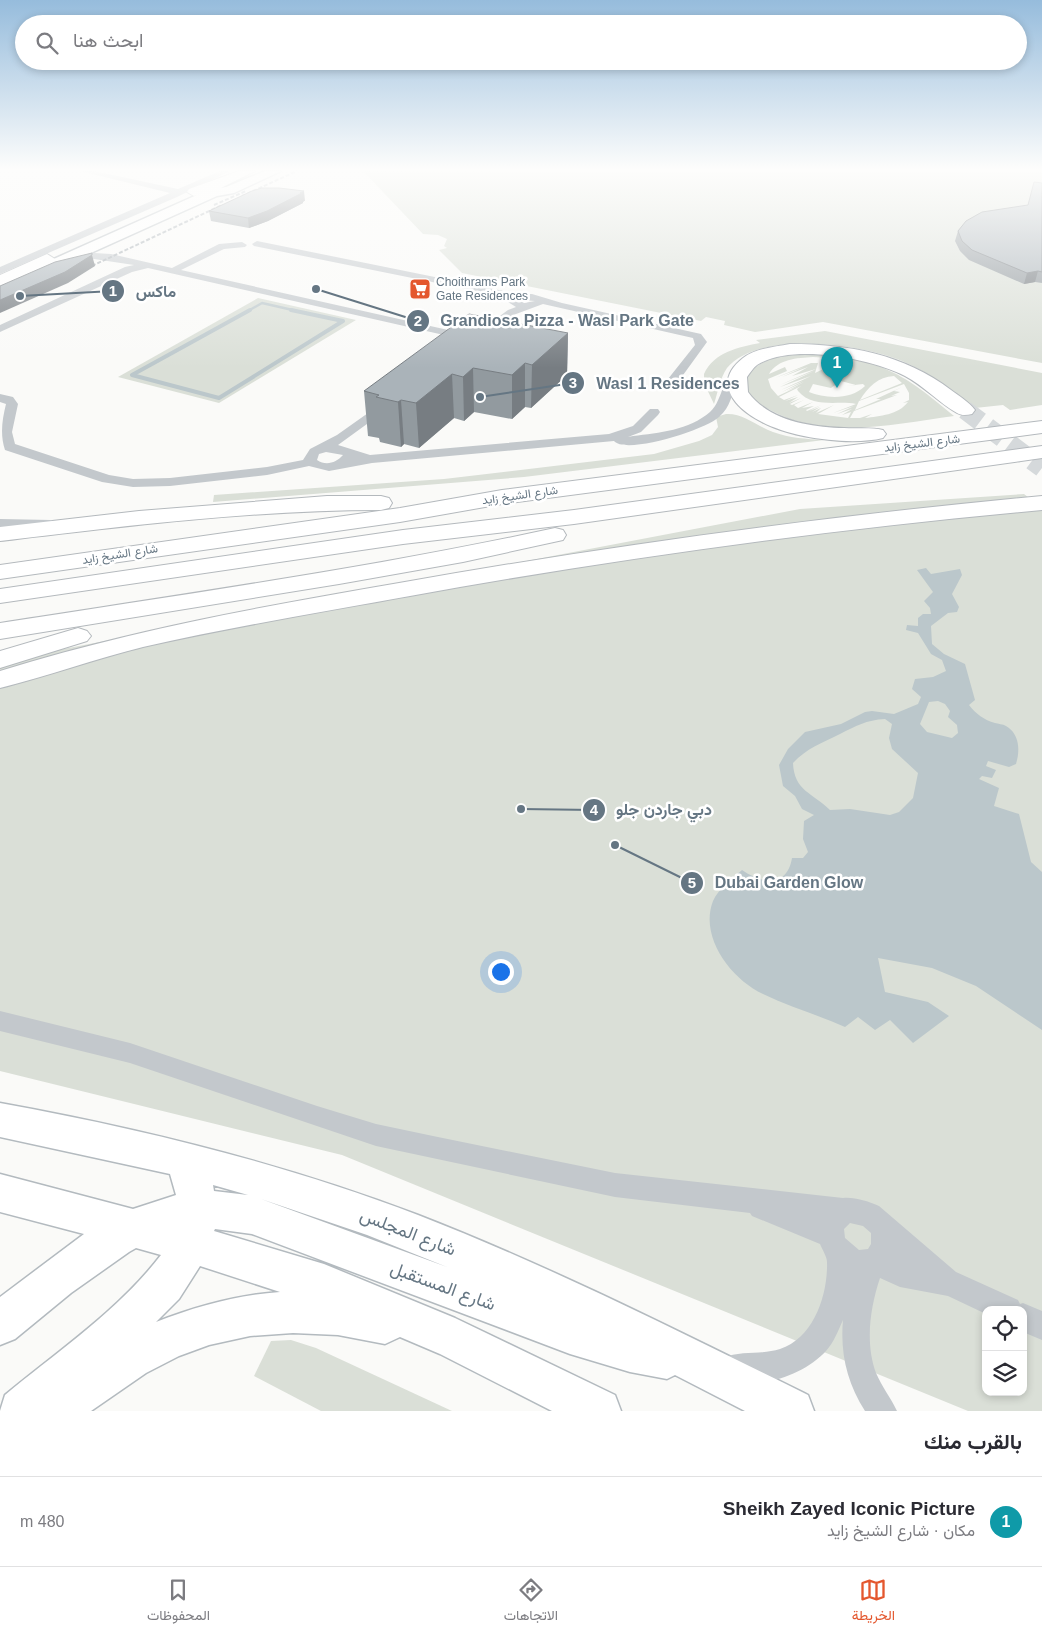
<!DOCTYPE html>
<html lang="ar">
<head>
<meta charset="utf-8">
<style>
  body { margin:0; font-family:Arial,Vazirmatn,sans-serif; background:#f7f7f7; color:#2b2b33; direction:rtl }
  .controls { position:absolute; right:15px; bottom:15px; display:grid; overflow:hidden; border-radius:10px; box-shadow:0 2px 8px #0003 }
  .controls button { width:45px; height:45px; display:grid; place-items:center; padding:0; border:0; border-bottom:1px solid #e1e1e2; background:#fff; color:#2b2b33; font:25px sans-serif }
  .you { position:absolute; left:500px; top:971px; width:18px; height:18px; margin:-12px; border:4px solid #fff; border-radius:50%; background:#1a73e8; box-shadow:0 0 0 8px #1a73e833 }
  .badge { display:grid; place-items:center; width:32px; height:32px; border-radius:50%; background:#e4572e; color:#fff; font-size:16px; font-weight:700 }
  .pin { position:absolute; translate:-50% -41px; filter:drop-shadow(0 1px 2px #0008) }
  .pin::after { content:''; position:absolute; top:26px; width:18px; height:15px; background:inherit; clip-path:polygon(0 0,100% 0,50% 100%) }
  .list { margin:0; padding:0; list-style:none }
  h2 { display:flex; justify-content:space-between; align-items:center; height:65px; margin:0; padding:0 20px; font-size:21px }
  h2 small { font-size:16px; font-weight:400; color:#7c7c81 }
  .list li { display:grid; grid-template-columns:32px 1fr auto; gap:15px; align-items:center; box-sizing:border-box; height:90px; padding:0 20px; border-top:1px solid #e1e1e2 }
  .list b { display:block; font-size:19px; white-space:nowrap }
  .list p { margin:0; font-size:16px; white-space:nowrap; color:#7c7c81 }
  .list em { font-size:16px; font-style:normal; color:#7c7c81 }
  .icon { flex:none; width:28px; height:28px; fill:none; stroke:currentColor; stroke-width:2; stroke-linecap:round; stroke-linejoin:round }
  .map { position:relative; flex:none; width:1042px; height:1411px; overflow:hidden; direction:ltr }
  .search { position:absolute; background:#fff; box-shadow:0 2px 8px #0003; left:15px; right:15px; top:15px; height:55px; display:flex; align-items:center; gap:12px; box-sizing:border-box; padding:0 18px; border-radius:28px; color:#7c7c81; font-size:19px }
  .sheet { height:155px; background:#fff }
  nav { display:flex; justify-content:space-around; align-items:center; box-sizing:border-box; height:70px; border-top:1px solid #e1e1e2; background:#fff; font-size:14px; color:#7c7c81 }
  nav a { display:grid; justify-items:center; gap:2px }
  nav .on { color:#e4572e }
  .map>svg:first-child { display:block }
  .green { fill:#dadfd7; fill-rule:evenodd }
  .water { fill:#bbc7cb; fill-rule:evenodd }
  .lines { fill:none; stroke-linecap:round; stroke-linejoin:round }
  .stream-far1 { stroke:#bbc7cb; stroke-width:2.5 }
  .stream { stroke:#bbc7cb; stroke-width:4 }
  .highway-tunnel { stroke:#d5d9db; stroke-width:19; stroke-dasharray:19 9; stroke-linecap:butt }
  .secondary-casing { stroke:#b3babf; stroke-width:3 }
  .primary-casing { stroke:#b5babe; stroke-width:2 }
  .highway-casing { stroke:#b4b9bd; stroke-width:2 }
  .street { fill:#c3c8cc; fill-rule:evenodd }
  .secondary { fill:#fff; fill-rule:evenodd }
  .primary { fill:#fff; fill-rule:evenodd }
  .highway { fill:#fff; fill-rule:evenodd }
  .rail { stroke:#a2aab0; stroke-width:2; stroke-dasharray:4 2; stroke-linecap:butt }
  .wall { fill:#929a9f }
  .shaded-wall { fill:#777d82 }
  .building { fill:#aab3b9; stroke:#777d82 }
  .labels { text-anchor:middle; stroke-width:5; stroke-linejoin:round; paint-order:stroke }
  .far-poi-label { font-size:12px; fill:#657683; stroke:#fff; text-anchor:start }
  .far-street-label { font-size:12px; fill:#657683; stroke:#fff }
  .near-street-label { font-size:18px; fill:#657683; stroke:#fff }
  .leader { fill:none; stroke:#657683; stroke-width:2 }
  .callout-dot { fill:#657683; stroke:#fff; stroke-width:2 }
  .mark-label { font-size:15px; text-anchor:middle; font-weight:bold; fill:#fff }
  .callout-label { font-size:16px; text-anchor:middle; font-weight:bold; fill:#657683; stroke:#fff; stroke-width:5; stroke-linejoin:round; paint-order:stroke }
</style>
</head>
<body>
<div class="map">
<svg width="1042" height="1411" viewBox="0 0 1042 1411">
  <rect width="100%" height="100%" fill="#fafaf8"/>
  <!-- green -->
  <g class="green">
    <path d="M363,171L1042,172V363L823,322L755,332L724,325L725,321L706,317L701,321L462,273L439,250L447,248L444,246L447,239L438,235L423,234Z"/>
    <path d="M258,298L356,320L219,403L118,377Z"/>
    <path d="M825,331L1042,373V405L1010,410L1003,405L975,408C952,391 929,372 902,361C862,344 758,330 727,368C720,378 718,392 714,404L704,383V374C714,352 739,347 760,343L756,340Z"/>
    <path d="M815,354C882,360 903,373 954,416C894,424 825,441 768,409C756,403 747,395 745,381C757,355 790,354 815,354ZM813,357L844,359L815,373L818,363H811L775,378L804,367L782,377L808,367L792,376L816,369L780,385L814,371L780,387L811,376L781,390L803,381L782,392L804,382L787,391L799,386L778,396L771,388L768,379L787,371L785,367L769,374C778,359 797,358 813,357ZM894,376L902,383L860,400C868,387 878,377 894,376ZM837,380L856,385L846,386L863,384L865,386C850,401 824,398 809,392L813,384L831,388L838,383ZM904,384L909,393V400L903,403L908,402C898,415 880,416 865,418L872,414L860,418H850L854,411L897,395L891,396L900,392L894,391L902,387L876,399H881L855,410L859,401ZM801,386L797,389L798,391C813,409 839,400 856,404L833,413L854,406L837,414L852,409L842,415L851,412L848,418L818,414L834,405L816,413L821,408L812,412L820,407L809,411L821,405L807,411L806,410L814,406L802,408L813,402L798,408L794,405L804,400L792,405L790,404L801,398L789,403L798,397L785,401L798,395L784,400L779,397Z"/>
    <path d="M726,414C743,413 757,426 773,432C790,438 806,439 824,440L524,477L213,502L214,495L444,479L654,454L699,441L712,435L718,427L716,417Z"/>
    <path d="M1024,494L1042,508V1411H968L342,1155L0,1071V661L800,509ZM986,1310H1023V1392H986Z"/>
    <path d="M291,1340L316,1348L452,1411H321L254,1376L271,1341Z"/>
  </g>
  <!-- water -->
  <path class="water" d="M926,568L931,574L960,569L962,575L952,594L959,607L957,612L948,613L931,626L932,644L944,654L965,664L975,700L969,705C976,714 984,720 995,723C998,724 1003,724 1006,726C1020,734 1020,751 1016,764L1009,767L988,761L986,766L996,770L992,778L982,776L979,779L999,788L994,806L1019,814L1031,862L1042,872V1030L976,986L932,968L878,958L885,992L928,1002L949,1016L913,1043L890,1020L875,1030L858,1017L845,1027C818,1015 790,1007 763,994C731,979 699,937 713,901C718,889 733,878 742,870C762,884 787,888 792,858H803L808,852L803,839L804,821L814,815L802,809L795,796L783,786L779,765L788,749L805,732L841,724L865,712L872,711L894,714L918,704L921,697L912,689L915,679L933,677L946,671L942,660L931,654L918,633L906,630L907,625L918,626V618L923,614H931L930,608L924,601L933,592L917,570ZM938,701L945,704L950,711L948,717L957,725L958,733L952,738L927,732L920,724L929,702ZM885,719L892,724L889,738L892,749L918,773L913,798L899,812L890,815L850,809L830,810C813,793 794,791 793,763C807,748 822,743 840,734C856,726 866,720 885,719Z"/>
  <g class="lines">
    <!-- stream-far1 -->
    <path class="stream-far1" d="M248,311L262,303L297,311"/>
    <!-- stream -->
    <path class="stream" d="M250,310L132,375L219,398L343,321L291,310"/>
    <!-- highway-tunnel -->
    <path class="highway-tunnel" d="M965,410L1042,468"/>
    <!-- secondary casing -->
    <g class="secondary-casing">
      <g id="secondary">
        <path d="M265,171H281L234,193L217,196L0,294V283L208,190L226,187Z"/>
        <path d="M0,1103C143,1129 282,1163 418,1215C552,1267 680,1332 808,1395L814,1411H745L675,1375L667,1379L630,1372L570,1354L252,1234L215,1229L214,1231L324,1264L455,1318L615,1395L621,1411H552L440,1354L400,1337L385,1344L338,1335L293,1333L250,1336L209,1345L179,1356L146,1373L91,1411H0L5,1395C58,1351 119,1310 161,1255L136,1248L129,1252L71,1293L15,1339L0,1345V1297L84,1234L0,1212V1174L133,1209L176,1195L170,1174L0,1137ZM213,1185L248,1195L214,1191ZM261,1199L367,1235L447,1267ZM200,1266L280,1292C237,1295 197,1306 156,1322L179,1299Z"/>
      </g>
    </g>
    <!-- primary casing -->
    <g class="primary-casing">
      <path id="primary" d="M239,171H255L217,190L194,196L187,192L189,189Z"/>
    </g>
    <!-- highway casing -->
    <g class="highway-casing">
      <g id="highway">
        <path d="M47,254L55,259L52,262L0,286V275Z"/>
        <path d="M790,344C848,344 904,354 951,390C959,396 969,402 975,410L972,414C967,415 962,416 957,413C939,403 924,386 905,376C870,358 791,343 757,365C753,368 750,373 747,377L748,392C769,421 811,427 844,428C857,429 871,427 883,430L886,434L883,438C851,446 792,438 762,422C736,409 711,383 743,358C756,348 775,347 790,344Z"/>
        <path d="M1042,421V433L502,504L400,522L0,579V565L400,508L502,490Z"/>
        <path d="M1042,446V458L574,524L403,544L0,603V589L403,530L574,510Z"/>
        <path d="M327,496H381L389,498L392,503L389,508L381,510C254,510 126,526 0,541V527L139,511Z"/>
        <path d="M1042,496V510C830,529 619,558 410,596C321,612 231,627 143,647C95,659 48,676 0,688V671C131,630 265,606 399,583C613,545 826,516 1042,496Z"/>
        <path d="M555,528L563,530L566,535L563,540L463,562L339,584L0,639V623C185,594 371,568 555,528Z"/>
        <path d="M78,628L87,631L91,636L87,641L0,668V651Z"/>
      </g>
    </g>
    <!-- street -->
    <g class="street">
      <path d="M80,171H94L178,189L220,171H230L177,197L0,274V267L170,193Z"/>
      <path d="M257,241L519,294H532L562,303L701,334L707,342L678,382L674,383L668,379L695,345L693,338L543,304L516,314L482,337L478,336V332L508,310L516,307L508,302L511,298L254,246L252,244ZM522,300L535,301L524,303Z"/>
      <path d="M242,242L247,245L245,247L224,249L181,270L466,334L472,337L466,340L148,268L132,272L0,332V325L125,267L134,265L94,259L69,264L66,263V259L94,253L111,254L172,268L219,244Z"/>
      <path d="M742,365L748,369C745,373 741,376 738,381C731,394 731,407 719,417C705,430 626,455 614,441L372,463L329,471L309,466L267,475L170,486L133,487L102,482L5,450C0,435 2,420 6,404L0,402V394L13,397L18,404L12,432L15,444L109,475L133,479L170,478L267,467L303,460L310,449L337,435L385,401L391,405L389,408L338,445L370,455L609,434L633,426L650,409H658L660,412L658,415L641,432L628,437L633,436C659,433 689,430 710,412C724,400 722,370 742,365ZM326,452L343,455C336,463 326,466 317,460L319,454Z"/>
      <path d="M0,519L51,520L58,524L51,528L0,527Z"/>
      <path d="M0,1011L130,1043L317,1106L376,1124L433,1136L615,1173L843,1198C855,1197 867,1201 879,1206L956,1272L1018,1300L1020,1304L1023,1303L1042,1311V1340L1023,1332V1310H986V1314L948,1296L900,1287L880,1278C870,1308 865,1343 876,1373C882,1387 891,1398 897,1411H865C847,1383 840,1353 843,1320C838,1331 834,1342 826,1351C803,1376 755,1392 723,1378L719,1368L723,1358C741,1350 761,1355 780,1349C814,1338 828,1294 827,1262C827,1257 822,1249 820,1244L752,1216L750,1213L615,1197L376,1146L130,1063L0,1031ZM850,1223L863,1226L871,1233V1244L868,1249L859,1250L845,1238L844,1229Z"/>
    </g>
    <!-- secondary -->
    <use href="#secondary" class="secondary"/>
    <!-- primary -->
    <use href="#primary" class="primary"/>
    <!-- highway -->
    <use href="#highway" class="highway"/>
    <!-- rail -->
    <g class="rail">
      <path d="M242,196L297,171"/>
      <path d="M214,205L246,191"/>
      <path d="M81,271L222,205"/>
    </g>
  </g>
  <!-- wall -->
  <g class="wall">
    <path d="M1042,183V283L1035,282L1024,284L969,260L960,251L955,241L958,231L1028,205Z"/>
    <path d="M303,201V203L268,221L249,228L211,221L209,211L305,201Z"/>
    <path d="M568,333L567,375L531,408L525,407L512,419L474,412L464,421L454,418L419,448L404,444L401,447L380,442L379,438L368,436L364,391Z"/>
  </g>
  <!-- shaded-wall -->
  <g class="shaded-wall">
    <path d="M304,191L305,201H303V203L268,221L249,228L248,218Z"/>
    <path d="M92,255L95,266L68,283L0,313V300Z"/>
    <path d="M1038,271L1035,282L1024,284L1027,273Z"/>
    <path d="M568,333L567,375L531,408L532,365Z"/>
    <path d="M525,363V407L512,419V375Z"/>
    <path d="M473,368L474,412L464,421L463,377Z"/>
    <path d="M452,374L454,418L419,448L416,403Z"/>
    <path d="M401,400L404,444L401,447L398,402Z"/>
  </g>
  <!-- building -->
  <g class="building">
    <path d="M1034,182L1042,183V272L1038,271L1027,273L972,250L962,241L958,231L966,221L982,212L1028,205Z"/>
    <path d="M262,188H279L304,191L300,193H302L267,211L248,218L209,211L252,191Z"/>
    <path d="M92,253V255L65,272L0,300V286L55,262Z"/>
    <path d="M469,314L568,333L532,365L525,363L512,375L473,368L463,377L452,374L416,403L401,400L398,402L376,397L379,395L364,391Z"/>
  </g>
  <!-- sky -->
  <linearGradient id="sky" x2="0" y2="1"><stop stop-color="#96bcdc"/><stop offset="0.46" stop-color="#fdfdfc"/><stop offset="1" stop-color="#fdfdfc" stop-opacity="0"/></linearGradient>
  <rect width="1042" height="368" fill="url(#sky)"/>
  <!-- icons -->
  <defs>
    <g id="supermarket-square" transform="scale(1.125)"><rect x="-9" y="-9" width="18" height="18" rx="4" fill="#e4572e" stroke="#fff"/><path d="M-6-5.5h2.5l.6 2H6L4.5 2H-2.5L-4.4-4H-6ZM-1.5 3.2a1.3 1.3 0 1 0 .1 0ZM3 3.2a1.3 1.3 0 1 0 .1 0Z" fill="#fff"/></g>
  </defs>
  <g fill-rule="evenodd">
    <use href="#supermarket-square" x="420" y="289"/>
  </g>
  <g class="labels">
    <!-- far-poi labels -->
    <g class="far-poi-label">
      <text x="436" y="286">Choithrams Park<tspan x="436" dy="14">Gate Residences</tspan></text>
    </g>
    <!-- far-street labels -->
    <g class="far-street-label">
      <text transform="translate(922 443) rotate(-7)" y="4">شارع الشيخ زايد</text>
      <text transform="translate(520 495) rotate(-8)" y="4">شارع الشيخ زايد</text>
      <text transform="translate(120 554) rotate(-9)" y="4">شارع الشيخ زايد</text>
    </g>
    <!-- near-street labels -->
    <g class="near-street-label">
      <text transform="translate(408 1232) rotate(21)" y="6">شارع المجلس</text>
      <text transform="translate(443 1286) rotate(20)" y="6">شارع المستقبل</text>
    </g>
  </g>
  <!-- callouts -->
  <path class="leader" d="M20 296L113 291M316 289L418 321M480 397L573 383M521 809L594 810M615 845L692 883"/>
  <g class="callout-dot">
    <circle cx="20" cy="296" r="5"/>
    <circle cx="316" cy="289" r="5"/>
    <circle cx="480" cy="397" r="5"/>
    <circle cx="521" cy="809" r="5"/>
    <circle cx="615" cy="845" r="5"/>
    <circle cx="113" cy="291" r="12"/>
    <circle cx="418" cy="321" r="12"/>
    <circle cx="573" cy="383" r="12"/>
    <circle cx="594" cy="810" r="12"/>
    <circle cx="692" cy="883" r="12"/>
  </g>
  <g class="mark-label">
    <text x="113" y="296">1</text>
    <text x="418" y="326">2</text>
    <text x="573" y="388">3</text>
    <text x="594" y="815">4</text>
    <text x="692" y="888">5</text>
  </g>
  <g class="callout-label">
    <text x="156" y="297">ماكس</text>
    <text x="567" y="326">Grandiosa Pizza - Wasl Park Gate</text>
    <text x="668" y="389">Wasl 1 Residences</text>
    <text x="664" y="815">دبي جاردن جلو</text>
    <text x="789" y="888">Dubai Garden Glow</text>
  </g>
</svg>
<div class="controls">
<button><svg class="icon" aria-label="locate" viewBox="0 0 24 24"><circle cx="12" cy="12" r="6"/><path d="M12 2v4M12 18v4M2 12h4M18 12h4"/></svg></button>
<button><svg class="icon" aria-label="layers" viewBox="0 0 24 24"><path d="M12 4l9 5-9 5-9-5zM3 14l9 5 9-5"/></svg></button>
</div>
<div class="you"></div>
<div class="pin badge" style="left:837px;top:388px;background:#0f9aa8">1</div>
<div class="search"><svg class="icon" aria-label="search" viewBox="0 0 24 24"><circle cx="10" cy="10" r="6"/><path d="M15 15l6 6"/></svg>ابحث هنا</div>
</div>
<section class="sheet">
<h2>بالقرب منك<small></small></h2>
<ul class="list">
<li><span class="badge" style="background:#0f9aa8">1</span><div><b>Sheikh Zayed Iconic Picture</b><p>مكان · شارع الشيخ زايد</p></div><em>480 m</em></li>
</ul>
</section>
<nav>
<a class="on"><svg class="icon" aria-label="map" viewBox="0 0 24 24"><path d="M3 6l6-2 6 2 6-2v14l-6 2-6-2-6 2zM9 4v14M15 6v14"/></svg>الخريطة</a>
<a><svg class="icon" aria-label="directions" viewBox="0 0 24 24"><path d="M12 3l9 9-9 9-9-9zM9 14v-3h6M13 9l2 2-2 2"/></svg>الاتجاهات</a>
<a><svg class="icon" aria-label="saved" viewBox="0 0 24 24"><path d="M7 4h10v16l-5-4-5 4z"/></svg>المحفوظات</a>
</nav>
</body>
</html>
